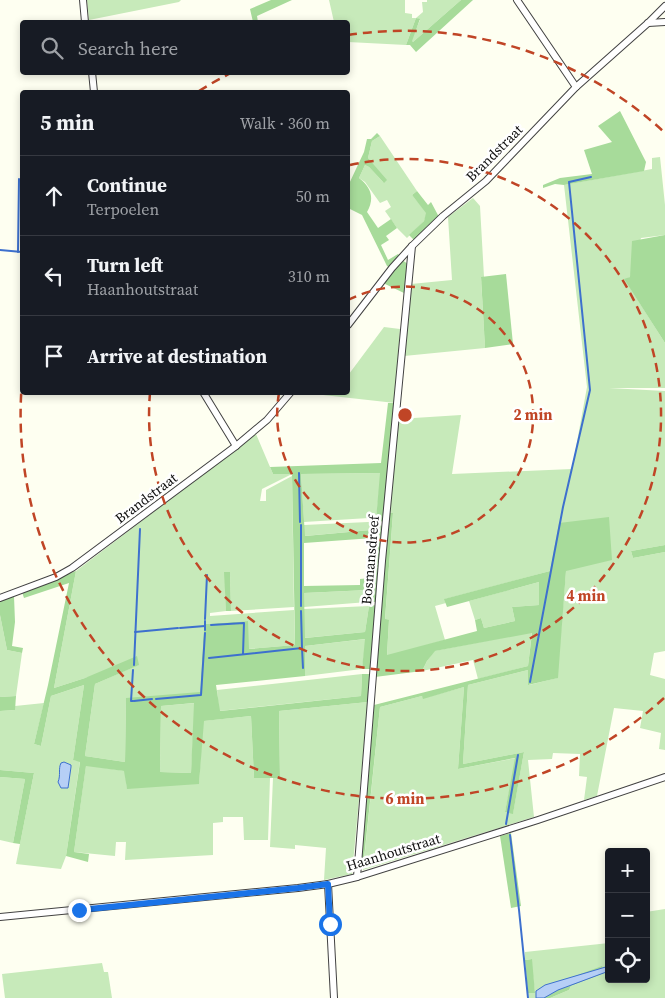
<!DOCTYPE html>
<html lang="en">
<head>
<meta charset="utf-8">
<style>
  body { margin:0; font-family:"Source Serif 4",serif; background:#20242c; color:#f1f3f6 }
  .controls { position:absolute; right:15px; bottom:15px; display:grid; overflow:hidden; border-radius:5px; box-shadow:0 2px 8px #0003 }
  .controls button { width:45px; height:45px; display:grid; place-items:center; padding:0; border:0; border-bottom:1px solid #363941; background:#171b24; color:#f1f3f6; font:25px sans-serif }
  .stop { position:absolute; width:15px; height:15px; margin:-11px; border:4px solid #1a73e8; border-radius:50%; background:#fff }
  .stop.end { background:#1a73e8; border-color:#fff; box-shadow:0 1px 5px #0008 }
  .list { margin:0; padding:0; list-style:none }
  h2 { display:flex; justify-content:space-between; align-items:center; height:65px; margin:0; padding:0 20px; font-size:21px }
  h2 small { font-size:16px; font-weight:400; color:#9ea1a6 }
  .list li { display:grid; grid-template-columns:32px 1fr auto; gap:15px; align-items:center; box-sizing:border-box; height:80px; padding:0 20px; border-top:1px solid #363941 }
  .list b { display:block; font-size:19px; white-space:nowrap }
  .list p { margin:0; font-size:16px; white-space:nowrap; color:#9ea1a6 }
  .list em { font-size:16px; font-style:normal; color:#9ea1a6 }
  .icon { flex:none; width:28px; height:28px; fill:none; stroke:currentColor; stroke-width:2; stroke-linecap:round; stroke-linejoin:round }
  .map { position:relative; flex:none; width:665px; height:998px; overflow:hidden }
  .search { position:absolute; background:#171b24; box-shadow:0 2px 8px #0003; left:20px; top:20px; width:330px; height:55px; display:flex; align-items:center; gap:12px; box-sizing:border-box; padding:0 18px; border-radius:5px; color:#9ea1a6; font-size:19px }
  .panel { position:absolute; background:#171b24; box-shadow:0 2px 8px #0003; left:20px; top:90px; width:330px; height:305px; border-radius:5px }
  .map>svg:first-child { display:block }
  .green { fill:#c7eaba }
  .forest { fill:#a7db9a; fill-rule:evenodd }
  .water { fill:#b6cff6; stroke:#3d70ce }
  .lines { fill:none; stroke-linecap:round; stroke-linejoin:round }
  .stream { stroke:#3d70ce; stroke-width:2 }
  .minor-casing { stroke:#424242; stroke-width:8 }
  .minor { stroke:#fff; stroke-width:6 }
  .route { stroke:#1a73e8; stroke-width:6 }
  .ring { fill:none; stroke:#c04526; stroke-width:2.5; stroke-dasharray:9 6 }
  .labels { text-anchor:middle; stroke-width:5; stroke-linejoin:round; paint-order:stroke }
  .street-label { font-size:14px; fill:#0f0f0f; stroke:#fff }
  .centre { fill:#c04526; stroke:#fff; stroke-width:2.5 }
  .ring-label { font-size:15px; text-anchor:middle; font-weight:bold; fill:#c04526; stroke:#fff; stroke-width:5; stroke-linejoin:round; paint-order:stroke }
</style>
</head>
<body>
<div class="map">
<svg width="665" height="998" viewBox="0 0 665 998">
  <rect width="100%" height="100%" fill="#fefff1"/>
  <!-- green -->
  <g class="green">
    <path d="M87,0H181L179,2L89,20Z"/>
    <path d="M329,0H405V13L412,14V18H416L423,12L422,2H427V0H461L413,42L411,41L420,20L416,18L406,45L348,42V22H334Z"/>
    <path d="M380,136L417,191L412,195L427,213L424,221L407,238L397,228L385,211L391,207L387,200L380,203L365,182L359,178L365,165L369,167L384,183L368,158L372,141Z"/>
    <path d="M660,157L665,205V235L641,238L630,277L625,280L665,343V388H609L665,391V545L631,551L633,558L665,552V651L654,653L650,675L665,679V750L659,749L661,733L640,728L643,711L614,708L597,796L584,800L587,777L579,776L580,754L553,753L552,759L528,760L534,817L363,870L380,707L422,696L424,698L464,687L458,769L516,758L505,812L513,813L524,752L463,764L468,685L528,670L529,685L557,678L566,571H550L445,599L446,603L435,606L445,640L387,656L389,620H385L393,513H389L398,419L461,415L452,474L572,469L587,387L564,185L652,169V158Z"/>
    <path d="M473,198L480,206L484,277L481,278L485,348L404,356L411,284L452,280L448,217Z"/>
    <path d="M384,327L400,329L395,403L323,395V393L348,392L349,374Z"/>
    <path d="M256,434L273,474H292L262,489L260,501H266V490L292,476L294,607L231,611L230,572H225L226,611L210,613V616L294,610L295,645L248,649V621L204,624L200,693L126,699L125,762L85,756L95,684L138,665L85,678L54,688L76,571Z"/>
    <path d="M381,473L376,520L369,518L304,522L301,474Z"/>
    <path d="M368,522L383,526L382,529L304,536V525Z"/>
    <path d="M539,582V605L512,607L515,621L484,628L481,618L475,620L469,601Z"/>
    <path d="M369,590L368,602L304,607V593Z"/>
    <path d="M369,606L365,632L304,638V609Z"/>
    <path d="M0,615L7,650L22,653L16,696L0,697Z"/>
    <path d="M532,632L528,666L478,679L473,660L422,671L427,661L434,651Z"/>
    <path d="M366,639L362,669L305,676V646Z"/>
    <path d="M362,674L361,696L219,711L217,690Z"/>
    <path d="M84,685L73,760L80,761L66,856L61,869L16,864L34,773L0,770V711L15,710V706L44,703L34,744L41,746L51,696Z"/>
    <path d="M368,702L352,874L324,880L326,848L295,845V849L270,847L273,778H280L279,711Z"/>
    <path d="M195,703L191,773L160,772L161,706Z"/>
    <path d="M251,716L254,778H270L268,840H244L243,817H223V822L213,823V855L125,860L126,842H116L115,856L74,852L86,765L125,771L127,788L199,783L203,721Z"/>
    <path d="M0,777L25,779L13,843L0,840Z"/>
    <path d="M665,909V998H550L569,990L571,986L605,973L602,967L540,998H529L528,993H535L531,959L525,960V952L609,943V979H646V912Z"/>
    <path d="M102,963L104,972H108L112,998H5L2,974Z"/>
  </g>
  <!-- forest -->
  <g class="forest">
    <path d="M271,0H292L257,16L258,22H253L250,9Z"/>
    <path d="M461,0H473L416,52L410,45H406L416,18L420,19L412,41L413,42Z"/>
    <path d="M620,111L646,162L644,171L564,185L555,184L543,188V185L560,178L592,174L584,150L612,142L598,126Z"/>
    <path d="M377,133L380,136L372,141L368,158L387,180L384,183L369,167L365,165L359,178C371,187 375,198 367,212L378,228L391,219L397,228L386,236L389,240L381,245L388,260L398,254L400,256L390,268L387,266L362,215L348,208V186L364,152L367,139H371Z"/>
    <path d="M417,191L428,205L431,202L439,217L415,241L409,235L424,221L426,213L412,195Z"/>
    <path d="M665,235V343L624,279L630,277L632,241Z"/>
    <path d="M402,260L408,264L404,293L383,283Z"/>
    <path d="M506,274L513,344L485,348L481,277Z"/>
    <path d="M388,403H395L384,522L376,520L380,473L301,474L305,536L382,529L376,602H368V590L304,593L305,638L365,632L369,606L376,605L370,669H362L365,639L305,646V676L216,685L220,711L361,696L362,674H370L368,702L279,711L280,778H254L251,716L204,721L199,784L127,789L124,771L86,766L74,852L89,854L88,862L66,856L80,762L73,760L84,685L51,696L41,746L34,744L48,685L69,583L24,598L22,592L76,571L54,688L85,678L137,656L139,665L95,684L85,756L125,762L126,698L200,692L204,624L248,621L249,649L295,645L292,474H273L270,467L381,463ZM373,538L371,578L360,579V585L304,586V543ZM194,703L191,773L160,772L161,706Z"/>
    <path d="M389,513H393L385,619L389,620L387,655L477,631L475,620L481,618L484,628L515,621L512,607L539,605V582L447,607L444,599L550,571L559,523L609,517L612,560L566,571L558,678L528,685V670L468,685L463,764L524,752L513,814L505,812L515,758L458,769L464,687L423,699L422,696L380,707L363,868H360L374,705L528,666L532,633L435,651L427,661L422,671L375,677Z"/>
    <path d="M665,545V552L633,558L631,551Z"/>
    <path d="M224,572H230L231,611H226Z"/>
    <path d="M14,596L15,622L12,646L23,648L22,653L7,650L0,615V601Z"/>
    <path d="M16,696L15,710L0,711V697Z"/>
    <path d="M0,770L34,773L20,844L13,843L25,779L0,777Z"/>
    <path d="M511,833L521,906L511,908L500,836Z"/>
    <path d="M532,959L535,993H528L525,960Z"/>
    <path d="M602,966L605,973L571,986L569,990L550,998H540V989Z"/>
  </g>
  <!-- water -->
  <g class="water">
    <path d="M64,762L71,765V767L68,788H61L58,782C61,775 58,769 61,763Z"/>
    <path d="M609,966V971L558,990L544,998H536V991L545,985Z"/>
  </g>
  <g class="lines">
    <!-- stream -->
    <g class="stream">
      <path d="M0,250L22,252"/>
      <path d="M18,252L19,179"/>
      <path d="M299,473L300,522"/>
      <path d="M301,525V606"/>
      <path d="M301,611L302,648"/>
      <path d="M205,619L207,575"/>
      <path d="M211,625L244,623L243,654"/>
      <path d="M180,628L205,626"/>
      <path d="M205,630V621"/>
      <path d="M135,632L178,628"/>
      <path d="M209,658L302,648L303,668"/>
      <path d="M134,665L140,529"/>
      <path d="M530,682L563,507L590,390L569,182L591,177"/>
      <path d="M156,699L201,695L205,633"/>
      <path d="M133,701H131L133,670"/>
      <path d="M134,701L152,699"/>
      <path d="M506,824L518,755"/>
      <path d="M510,835L519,910L528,998"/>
    </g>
    <!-- minor casing -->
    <g class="minor-casing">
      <g id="minor">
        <path d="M83,0L85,22"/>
        <path d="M517,0L576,87"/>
        <path d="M648,23L665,22"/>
        <path d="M92,72L94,92"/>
        <path d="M348,325L392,268L412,246L443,216L486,181L576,87L648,23L665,6"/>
        <path d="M203,392L236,446"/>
        <path d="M0,598L56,577L72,568L236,446L267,420L291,392"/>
        <path d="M357,877L382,561L412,246"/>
        <path d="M328,884L334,998"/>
        <path d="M0,917L298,888L328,884L357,877L538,820L665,777"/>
      </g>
    </g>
    <!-- minor -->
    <use href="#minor" class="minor"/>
  </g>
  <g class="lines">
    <!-- route -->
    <path class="route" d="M79,910L298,888L328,884L330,924"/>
  </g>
  <!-- distance rings -->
  <g class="ring">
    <path d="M348 300A128 128 0 1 1 279 393"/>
    <path d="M350 165A256 256 0 1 1 150 393"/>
    <path d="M664 698A384 384 0 0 1 22 382M199 91A384 384 0 0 1 231 73M348 35A384 384 0 0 1 664 132"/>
  </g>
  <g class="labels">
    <!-- street labels -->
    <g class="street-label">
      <text transform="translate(494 153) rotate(-45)" y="5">Brandstraat</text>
      <text transform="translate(146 498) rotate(-37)" y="5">Brandstraat</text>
      <text transform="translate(370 560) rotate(-85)" y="5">Bosmansdreef</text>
      <text transform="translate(393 852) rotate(-17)" y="5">Haanhoutstraat</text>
    </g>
  </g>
  <circle cx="405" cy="415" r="8" class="centre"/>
  <g class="ring-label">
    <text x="533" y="420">2 min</text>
    <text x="586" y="601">4 min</text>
    <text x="405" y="804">6 min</text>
  </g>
</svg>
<div class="controls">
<button>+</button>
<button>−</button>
<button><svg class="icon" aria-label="locate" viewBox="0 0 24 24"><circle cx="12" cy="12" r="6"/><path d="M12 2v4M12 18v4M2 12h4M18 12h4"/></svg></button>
</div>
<div class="stop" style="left:330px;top:924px"></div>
<div class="stop end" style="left:79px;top:910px"></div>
<div class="search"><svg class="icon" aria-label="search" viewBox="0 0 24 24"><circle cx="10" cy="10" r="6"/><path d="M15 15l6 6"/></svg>Search here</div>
<section class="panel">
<h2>5 min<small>Walk · 360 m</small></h2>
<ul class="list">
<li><svg class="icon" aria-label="ahead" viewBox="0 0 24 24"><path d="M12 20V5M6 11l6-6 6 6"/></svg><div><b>Continue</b><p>Terpoelen</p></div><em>50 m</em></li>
<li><svg class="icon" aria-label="left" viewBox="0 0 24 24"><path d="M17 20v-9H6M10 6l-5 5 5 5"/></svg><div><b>Turn left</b><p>Haanhoutstraat</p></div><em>310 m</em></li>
<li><svg class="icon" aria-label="arrive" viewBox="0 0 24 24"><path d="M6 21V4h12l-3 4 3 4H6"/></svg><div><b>Arrive at destination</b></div></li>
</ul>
</section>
</div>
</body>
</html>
